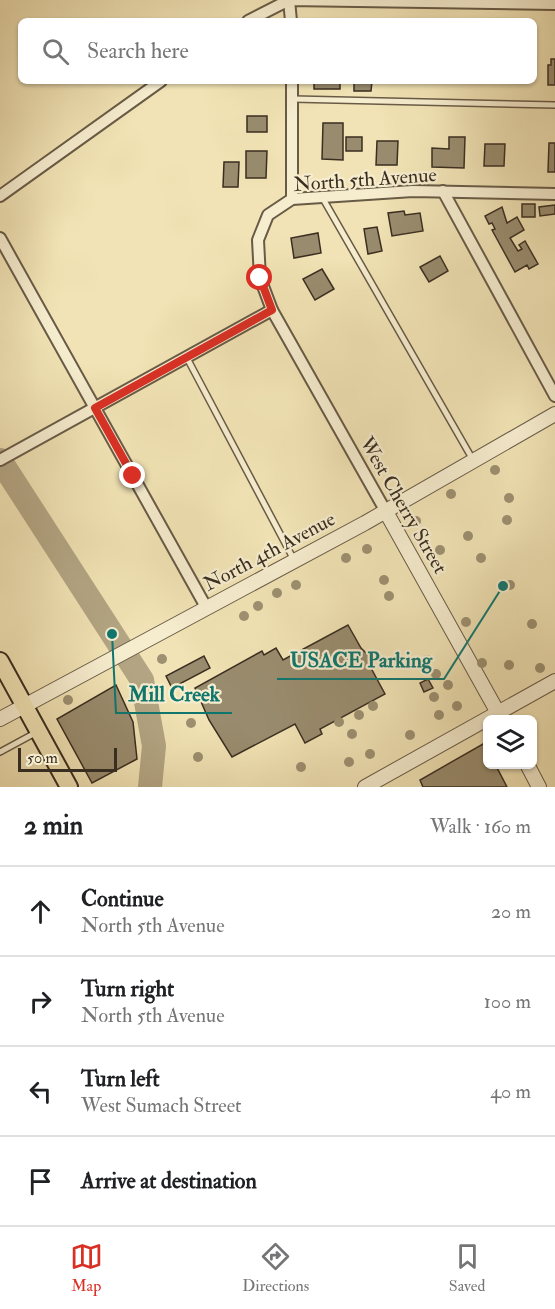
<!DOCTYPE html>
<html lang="en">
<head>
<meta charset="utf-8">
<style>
  body { margin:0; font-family:"IM FELL Double Pica",serif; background:#f6f6f6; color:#202124 }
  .controls { position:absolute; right:18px; bottom:18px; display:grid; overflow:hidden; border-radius:9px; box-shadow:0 2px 4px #0004 }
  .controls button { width:54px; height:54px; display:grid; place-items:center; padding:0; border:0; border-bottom:2px solid #e0e0e0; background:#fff; color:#202124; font:30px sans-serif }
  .scale { position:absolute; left:18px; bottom:15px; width:99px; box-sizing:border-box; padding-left:6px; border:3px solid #3a2e21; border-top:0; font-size:16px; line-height:21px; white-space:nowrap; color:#3a2e21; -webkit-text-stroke:4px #f6edcf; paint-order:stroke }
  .stop { position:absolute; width:18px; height:18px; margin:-14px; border:4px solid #d93025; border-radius:50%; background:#fff }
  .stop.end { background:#d93025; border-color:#fff; box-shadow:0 2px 6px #0008 }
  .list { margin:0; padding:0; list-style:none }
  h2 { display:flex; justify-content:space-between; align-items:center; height:78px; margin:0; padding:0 24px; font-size:26px }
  h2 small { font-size:20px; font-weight:400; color:#757577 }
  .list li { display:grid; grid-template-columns:39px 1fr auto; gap:18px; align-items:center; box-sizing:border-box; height:90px; padding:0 24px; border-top:2px solid #e0e0e0 }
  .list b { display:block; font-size:22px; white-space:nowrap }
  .list p { margin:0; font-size:20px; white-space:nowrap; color:#757577 }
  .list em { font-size:20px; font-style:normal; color:#757577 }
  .icon { flex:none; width:33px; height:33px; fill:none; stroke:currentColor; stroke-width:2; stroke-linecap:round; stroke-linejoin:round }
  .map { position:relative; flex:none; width:555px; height:787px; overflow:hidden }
  .search { position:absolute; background:#fff; box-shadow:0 2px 4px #0004; left:18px; right:18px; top:18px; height:66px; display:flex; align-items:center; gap:15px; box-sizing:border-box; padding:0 21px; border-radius:9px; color:#757577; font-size:22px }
  .sheet { height:438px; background:#fff }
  nav { display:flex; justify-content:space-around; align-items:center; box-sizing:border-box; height:84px; border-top:2px solid #e0e0e0; background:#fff; font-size:16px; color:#757577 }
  nav a { display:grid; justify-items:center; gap:3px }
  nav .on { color:#d93025 }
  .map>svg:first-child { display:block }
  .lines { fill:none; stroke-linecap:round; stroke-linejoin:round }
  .river { stroke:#b3a583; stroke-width:24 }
  .building { fill:#998c6e; stroke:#3a2e21; stroke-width:1.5 }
  .service-casing { stroke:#685b46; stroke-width:8 }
  .minor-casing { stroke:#685b46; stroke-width:14 }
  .tertiary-casing { stroke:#685b46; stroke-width:16 }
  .primary-casing { stroke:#3a2e21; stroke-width:20 }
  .service { stroke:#f6edcf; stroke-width:5 }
  .minor { stroke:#f6edcf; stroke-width:10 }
  .tertiary { stroke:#f6edcf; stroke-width:14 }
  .primary { stroke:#f1e3b5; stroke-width:16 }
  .tree { fill:#9d9071 }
  .route { stroke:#d93025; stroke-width:8 }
  .labels { text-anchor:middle; stroke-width:4.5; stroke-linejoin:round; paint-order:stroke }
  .street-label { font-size:20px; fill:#3a2e21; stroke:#f6edcf }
  .leader { fill:none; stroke:#0f766e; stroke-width:2 }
  .callout-dot { fill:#0f766e; stroke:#f6edcf; stroke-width:2 }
  .callout-label { font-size:21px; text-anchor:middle; font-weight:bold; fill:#0f766e; stroke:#f6edcf; stroke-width:4.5; stroke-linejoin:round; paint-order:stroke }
</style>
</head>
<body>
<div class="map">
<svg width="555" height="787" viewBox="0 0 555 787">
  <rect width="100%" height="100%" fill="#f1e3b5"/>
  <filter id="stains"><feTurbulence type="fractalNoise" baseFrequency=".00333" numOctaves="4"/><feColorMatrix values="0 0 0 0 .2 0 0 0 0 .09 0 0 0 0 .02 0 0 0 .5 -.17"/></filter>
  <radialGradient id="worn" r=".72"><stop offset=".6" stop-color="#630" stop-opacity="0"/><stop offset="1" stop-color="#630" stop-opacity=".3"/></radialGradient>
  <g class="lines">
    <!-- river -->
    <path class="river" d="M0,460L142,680L154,746L150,787"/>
  </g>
  <!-- building -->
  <g class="building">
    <path d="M551,59H555V85H548V65H551Z"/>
    <rect x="314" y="81" width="26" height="8"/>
    <path d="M354,81H372L371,91H354Z"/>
    <rect x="247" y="116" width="20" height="16"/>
    <path d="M323,123H343V160L322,159Z"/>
    <rect x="346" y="137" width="16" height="14"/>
    <path d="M449,137H465L464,168L432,167V148L449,149Z"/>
    <path d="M377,141H398L397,165H376Z"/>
    <path d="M549,143H555V172H548Z"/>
    <path d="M485,144H505L504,166H484Z"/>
    <path d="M246,151H267L266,178H246Z"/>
    <path d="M224,162H239L238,187H223Z"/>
    <rect x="522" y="204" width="13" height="13"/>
    <path d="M555,205V214L540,216L539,207Z"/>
    <path d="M502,207L507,223L517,217L524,230L510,238L518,251L522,249L519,245L525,241L538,264L529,269L527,265L515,272L492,230L495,229L492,223L489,224L485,216Z"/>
    <path d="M404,211L405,215L420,213L423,231L392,236L388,213Z"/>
    <path d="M377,227L382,251L368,254L364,229Z"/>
    <path d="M318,233L321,253L294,258L291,238Z"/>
    <path d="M440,256L448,271L429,282L420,267Z"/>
    <path d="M322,269L334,289L315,300L303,279Z"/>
    <path d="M348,625L361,648L370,657L371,668L385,694L320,729L322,734L305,743L295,724L232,757L209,720L195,688L262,651L264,655L276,648L283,660Z"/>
    <path d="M204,656L210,668L172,688L166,676Z"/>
    <path d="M428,679L433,688L424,692L420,683Z"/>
    <path d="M116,685L133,722L137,759L92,783L57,719Z"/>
    <path d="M483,744L488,752V764H495L507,787H423L420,780Z"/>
  </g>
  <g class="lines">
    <!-- service casing -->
    <g class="service-casing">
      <g id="service">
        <path d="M293,99L555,105"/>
        <path d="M322,197L473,460"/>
        <path d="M187,358L294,560"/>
        <path d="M0,752L37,732"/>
      </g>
    </g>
    <!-- minor casing -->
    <g class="minor-casing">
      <g id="minor">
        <path d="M289,0L291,21"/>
        <path d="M248,21L289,0L555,4"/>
        <path d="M292,81V199"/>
        <path d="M443,191L555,396"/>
        <path d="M0,196L161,81"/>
        <path d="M0,238L206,607"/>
        <path d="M0,460L272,310"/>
        <path d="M385,510L272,310L260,278L258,240L268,215L292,199L413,191L555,194"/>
      </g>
    </g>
    <!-- tertiary casing -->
    <g class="tertiary-casing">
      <g id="tertiary">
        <path d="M385,510L502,720"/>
        <path d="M0,719L365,523L555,414"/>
        <path d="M527,764L539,787"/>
        <path d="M365,787L555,681"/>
      </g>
    </g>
    <!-- primary casing -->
    <g class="primary-casing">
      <path id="primary" d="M0,661L69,787"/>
    </g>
    <!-- service -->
    <use href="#service" class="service"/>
    <!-- minor -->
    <use href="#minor" class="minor"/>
    <!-- tertiary -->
    <use href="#tertiary" class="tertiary"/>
    <!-- primary -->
    <use href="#primary" class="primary"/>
  </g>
  <!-- trees -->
  <g class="tree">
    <circle cx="495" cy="470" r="5"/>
    <circle cx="451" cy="494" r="5"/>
    <circle cx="509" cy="498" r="5"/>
    <circle cx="507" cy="520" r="5"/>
    <circle cx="416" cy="521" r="5"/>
    <circle cx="468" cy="536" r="5"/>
    <circle cx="367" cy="549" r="5"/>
    <circle cx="440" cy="550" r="5"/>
    <circle cx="346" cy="558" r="5"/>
    <circle cx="481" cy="558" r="5"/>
    <circle cx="384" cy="580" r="5"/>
    <circle cx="296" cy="585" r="5"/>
    <circle cx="510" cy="585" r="5"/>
    <circle cx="277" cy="593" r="5"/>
    <circle cx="389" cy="596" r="5"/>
    <circle cx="258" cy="606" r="5"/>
    <circle cx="244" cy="616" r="5"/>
    <circle cx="466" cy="622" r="5"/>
    <circle cx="532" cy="624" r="5"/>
    <circle cx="162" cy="659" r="5"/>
    <circle cx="427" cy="660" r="5"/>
    <circle cx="482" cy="663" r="5"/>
    <circle cx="509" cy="665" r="5"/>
    <circle cx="540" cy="668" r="5"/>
    <circle cx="436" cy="674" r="5"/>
    <circle cx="448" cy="685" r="5"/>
    <circle cx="434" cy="697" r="5"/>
    <circle cx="68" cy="700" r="5"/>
    <circle cx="373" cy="706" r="5"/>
    <circle cx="457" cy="706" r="5"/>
    <circle cx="359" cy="715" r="5"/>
    <circle cx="439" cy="715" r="5"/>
    <circle cx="339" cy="722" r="5"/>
    <circle cx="191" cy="723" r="5"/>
    <circle cx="352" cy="734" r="5"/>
    <circle cx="410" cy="735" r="5"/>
    <circle cx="370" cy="754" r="5"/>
    <circle cx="198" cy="757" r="5"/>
    <circle cx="349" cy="762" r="5"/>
    <circle cx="301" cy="767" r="5"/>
  </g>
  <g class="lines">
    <!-- route -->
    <path class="route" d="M133,476L95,408L272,310L260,278"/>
  </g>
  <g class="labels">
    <!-- street labels -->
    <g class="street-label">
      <text transform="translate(365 179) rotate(-4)" y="7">North 5th Avenue</text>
      <text transform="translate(404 505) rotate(60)" y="7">West Cherry Street</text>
      <text transform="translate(269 551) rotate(-28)" y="7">North 4th Avenue</text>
    </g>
  </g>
  <!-- callouts -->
  <path class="leader" d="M503 586L444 679H277M112 634L116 713H232"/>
  <g class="callout-dot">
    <circle cx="503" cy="586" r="6"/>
    <circle cx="112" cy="634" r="6"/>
  </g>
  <g class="callout-label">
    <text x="361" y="667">USACE Parking</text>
    <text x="174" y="701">Mill Creek</text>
  </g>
  <rect width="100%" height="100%" filter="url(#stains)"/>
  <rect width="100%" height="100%" fill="url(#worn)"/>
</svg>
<div class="controls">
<button><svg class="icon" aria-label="layers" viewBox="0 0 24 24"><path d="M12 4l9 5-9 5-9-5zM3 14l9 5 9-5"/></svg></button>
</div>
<div class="scale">50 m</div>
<div class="stop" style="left:260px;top:278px"></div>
<div class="stop end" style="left:133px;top:476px"></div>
<div class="search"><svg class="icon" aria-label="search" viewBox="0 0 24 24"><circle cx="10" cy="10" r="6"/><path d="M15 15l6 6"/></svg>Search here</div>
</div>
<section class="sheet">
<h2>2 min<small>Walk · 160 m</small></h2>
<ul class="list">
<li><svg class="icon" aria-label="ahead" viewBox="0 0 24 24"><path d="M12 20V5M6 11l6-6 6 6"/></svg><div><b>Continue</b><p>North 5th Avenue</p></div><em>20 m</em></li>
<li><svg class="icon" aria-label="right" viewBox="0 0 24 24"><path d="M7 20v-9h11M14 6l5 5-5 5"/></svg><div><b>Turn right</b><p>North 5th Avenue</p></div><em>100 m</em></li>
<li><svg class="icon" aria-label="left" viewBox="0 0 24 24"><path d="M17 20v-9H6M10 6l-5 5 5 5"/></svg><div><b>Turn left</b><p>West Sumach Street</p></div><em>40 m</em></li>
<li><svg class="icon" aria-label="arrive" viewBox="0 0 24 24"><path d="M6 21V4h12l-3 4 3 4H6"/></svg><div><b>Arrive at destination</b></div></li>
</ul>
</section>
<nav>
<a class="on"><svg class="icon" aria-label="map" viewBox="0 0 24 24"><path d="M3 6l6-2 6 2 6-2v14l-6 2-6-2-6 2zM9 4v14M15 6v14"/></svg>Map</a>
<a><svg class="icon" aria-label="directions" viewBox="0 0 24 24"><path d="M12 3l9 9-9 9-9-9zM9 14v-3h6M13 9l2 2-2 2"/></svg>Directions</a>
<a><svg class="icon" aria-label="saved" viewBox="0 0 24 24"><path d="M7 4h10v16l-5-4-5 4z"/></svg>Saved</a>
</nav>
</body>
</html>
